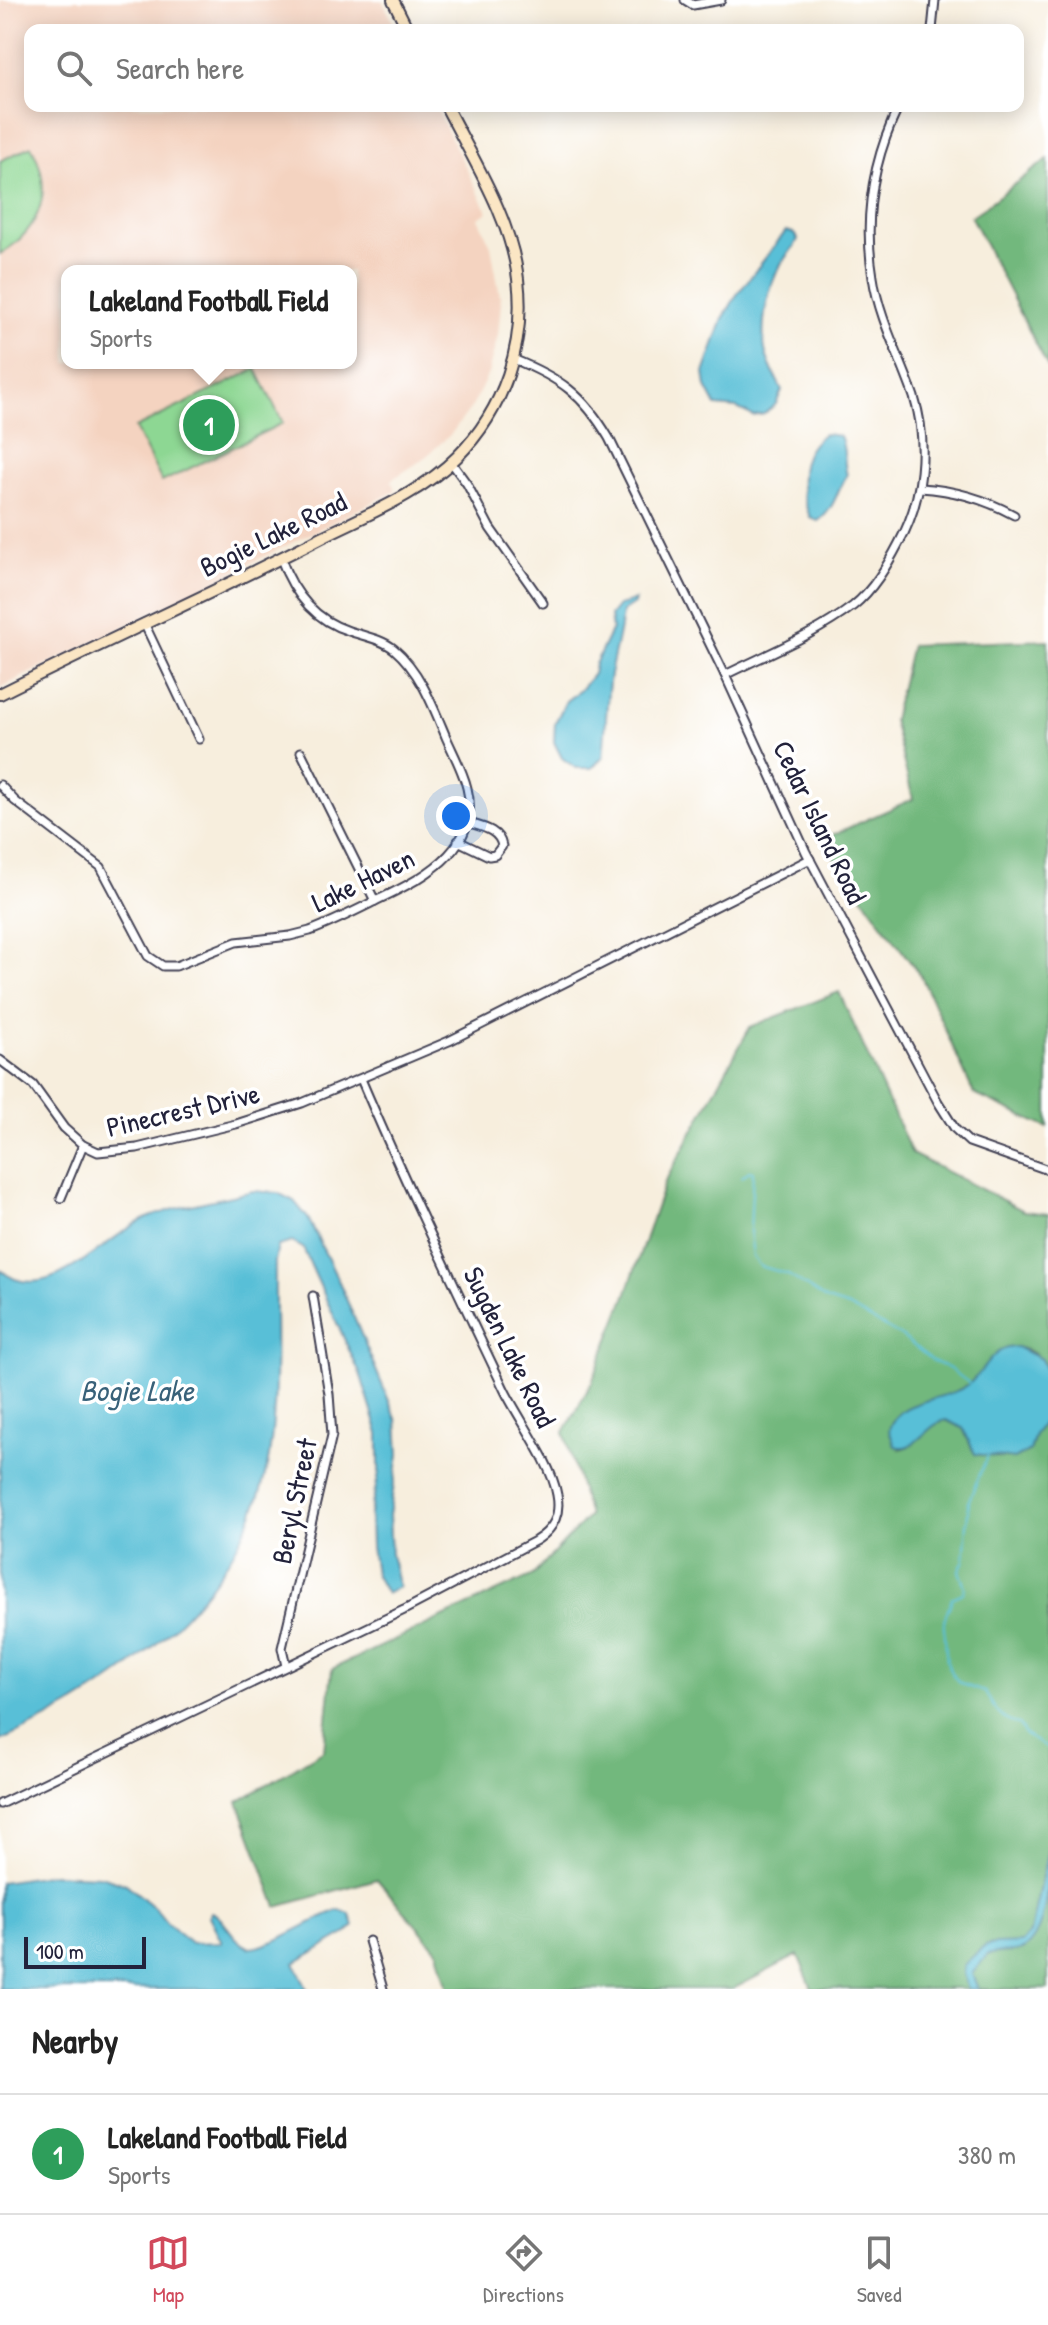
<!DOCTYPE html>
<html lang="en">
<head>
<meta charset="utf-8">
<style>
  body { margin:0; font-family:"Patrick Hand",sans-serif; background:#f6f6f6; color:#222 }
  .scale { position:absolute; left:24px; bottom:20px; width:122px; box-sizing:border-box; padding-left:8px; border:4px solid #22223b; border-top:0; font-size:22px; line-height:28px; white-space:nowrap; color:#22223b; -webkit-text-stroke:6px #fff; paint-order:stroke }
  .you { position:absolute; left:456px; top:816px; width:28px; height:28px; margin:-20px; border:6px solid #fff; border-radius:50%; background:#1a73e8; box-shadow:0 0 0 12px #1a73e833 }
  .badge { display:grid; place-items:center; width:52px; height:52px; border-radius:50%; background:#d1495b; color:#fff; font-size:26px; font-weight:700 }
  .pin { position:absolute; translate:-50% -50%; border:4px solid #fff; box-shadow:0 2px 8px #0006 }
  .popup { position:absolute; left:61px; top:265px; width:296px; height:104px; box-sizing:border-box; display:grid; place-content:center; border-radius:16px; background:#fff; filter:drop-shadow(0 2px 6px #0005); font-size:26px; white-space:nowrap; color:#767676 }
  .popup b { font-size:30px; color:#222 }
  .popup::after { content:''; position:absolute; left:50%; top:100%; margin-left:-16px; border:16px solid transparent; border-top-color:#fff }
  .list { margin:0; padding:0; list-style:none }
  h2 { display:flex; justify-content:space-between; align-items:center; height:104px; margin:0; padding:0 32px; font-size:34px }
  h2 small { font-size:26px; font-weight:400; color:#767676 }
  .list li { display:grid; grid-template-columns:52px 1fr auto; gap:24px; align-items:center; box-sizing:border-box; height:120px; padding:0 32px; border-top:2px solid #e0e0e0 }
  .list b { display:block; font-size:30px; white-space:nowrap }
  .list p { margin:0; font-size:26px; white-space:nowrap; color:#767676 }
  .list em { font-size:26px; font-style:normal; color:#767676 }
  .icon { flex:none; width:44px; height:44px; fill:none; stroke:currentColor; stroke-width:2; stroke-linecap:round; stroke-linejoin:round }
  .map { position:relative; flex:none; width:1048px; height:1989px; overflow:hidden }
  .search { position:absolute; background:#fff; box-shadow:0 4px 20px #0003; left:24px; right:24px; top:24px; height:88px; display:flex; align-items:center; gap:20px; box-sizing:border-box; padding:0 28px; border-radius:16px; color:#767676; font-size:30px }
  .sheet { height:224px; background:#fff }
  nav { display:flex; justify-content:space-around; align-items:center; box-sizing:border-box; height:112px; border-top:2px solid #e0e0e0; background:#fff; font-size:22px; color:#767676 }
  nav a { display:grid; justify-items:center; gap:4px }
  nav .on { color:#d1495b }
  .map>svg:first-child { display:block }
  .built { fill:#f4d3c0; fill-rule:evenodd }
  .green { fill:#8dd793; stroke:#587c67; stroke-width:2 }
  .forest { fill:#72b87d; stroke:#4a6d5c; stroke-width:2 }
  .water { fill:#59bfd7; stroke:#3e7089; stroke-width:2 }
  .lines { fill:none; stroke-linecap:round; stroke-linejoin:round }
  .stream { stroke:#59bfd7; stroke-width:2 }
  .minor-casing { stroke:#424153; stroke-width:11 }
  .secondary-casing { stroke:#424153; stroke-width:14 }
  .minor { stroke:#fff; stroke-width:7 }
  .secondary { stroke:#fbe6c4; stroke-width:10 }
  .labels { text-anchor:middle; stroke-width:7; stroke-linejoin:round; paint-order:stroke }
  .street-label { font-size:28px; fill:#22223b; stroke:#fff }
  .water-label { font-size:30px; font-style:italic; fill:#386179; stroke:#fff }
</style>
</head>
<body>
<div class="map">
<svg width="1048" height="1989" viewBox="0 0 1048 1989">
  <rect width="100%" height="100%" fill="#fff"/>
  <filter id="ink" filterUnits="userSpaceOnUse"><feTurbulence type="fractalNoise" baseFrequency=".0125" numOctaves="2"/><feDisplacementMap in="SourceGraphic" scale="16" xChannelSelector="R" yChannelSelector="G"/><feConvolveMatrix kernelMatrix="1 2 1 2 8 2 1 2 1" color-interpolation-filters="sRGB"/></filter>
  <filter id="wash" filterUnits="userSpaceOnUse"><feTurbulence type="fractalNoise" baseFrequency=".006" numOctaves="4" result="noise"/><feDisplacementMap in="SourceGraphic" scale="32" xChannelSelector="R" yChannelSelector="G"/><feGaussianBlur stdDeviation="1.8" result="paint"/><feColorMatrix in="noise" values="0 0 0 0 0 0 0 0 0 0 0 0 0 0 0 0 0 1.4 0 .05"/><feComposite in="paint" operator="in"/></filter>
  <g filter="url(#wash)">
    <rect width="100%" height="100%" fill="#f7eedd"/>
    <!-- built -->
    <path class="built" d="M0,0H382L397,30H30V106H435L488,212L478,218L491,246L501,302L498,335L488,374L473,405L451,434L422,460L391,480L396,491L0,688ZM67,271H351V363H67Z"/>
    <!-- green -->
    <g class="green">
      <path d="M31,146C55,190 41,229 0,254V161Z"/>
      <path d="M256,369L283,423L162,482L135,428Z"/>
    </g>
    <!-- forest -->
    <g class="forest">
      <path d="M1048,159V367L971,217Z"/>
      <path d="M1048,640V1128L974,1094L922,978L821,840L913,799L893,720L911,645Z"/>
      <path d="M839,992L912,1154L1024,1211L1048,1214V1374C1046,1364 1038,1356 1029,1351C996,1336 986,1375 964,1387C951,1395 932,1402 917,1404L900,1449C920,1445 926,1424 946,1420L963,1428L972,1448C992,1458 1011,1463 1030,1451L1035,1434L1048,1415V1989H812L798,1955L733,1989H448L438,1951L377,1879L277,1907L238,1802L324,1750L332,1669L533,1575L589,1516L564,1432L592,1382L625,1298L665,1182L750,1027Z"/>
    </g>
    <!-- water -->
    <g class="water">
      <path d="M786,231L793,233L798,239C794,249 786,255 781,264C768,287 760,324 765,350C768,364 776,378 782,390L776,404L764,414L753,416L737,408L716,406L706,387L704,373L723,319L736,296Z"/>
      <path d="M824,434L840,436C846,448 843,462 847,475C837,491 834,510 818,521L810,517C798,489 796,453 824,434Z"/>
      <path d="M635,600L634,604L622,612C620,635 614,652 610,675C606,702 606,730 603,757L592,768H576L562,758L554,742L555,723L566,701L580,690L593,674L595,664L612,629L610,616L618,606Z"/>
      <path d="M253,1191L278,1193L294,1201L308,1218L340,1284L397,1420L399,1455L389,1515L391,1554L399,1587L386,1594L375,1574L371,1547L370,1514L379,1473V1434L361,1376L303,1248L292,1242L278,1246L275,1261C274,1325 279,1392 269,1456C245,1594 121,1688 0,1741V1269C44,1312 107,1235 145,1219C179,1205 218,1200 253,1191Z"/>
      <path d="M1017,1347L1041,1359L1048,1374V1415L1035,1434L1030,1451L1014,1459L975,1454L963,1428L946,1420C926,1424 915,1454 895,1446L889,1430C895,1400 940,1401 963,1388C985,1376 988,1346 1017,1347Z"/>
      <path d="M1048,1849C1048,1880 1048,1931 1024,1949C1014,1955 998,1951 987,1955L972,1974L978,1989H968L963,1974L964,1965C992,1937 986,1946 1021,1943L1030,1933Z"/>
      <path d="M53,1874L100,1876L126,1884L155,1908L167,1923L191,1943L222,1942L209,1916L211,1912C226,1918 230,1939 250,1948C275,1946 312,1919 339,1910L350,1914L354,1926L347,1933L295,1963L307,1989H0V1882Z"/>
    </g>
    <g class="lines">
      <!-- stream -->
      <g class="stream">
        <path d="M742,1177L749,1171L753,1172L750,1231L753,1257L760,1266L787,1274L827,1300L849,1307L901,1336L933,1361L950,1369L969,1383"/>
        <path d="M988,1455L969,1500L964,1560L959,1571L965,1587L963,1593L952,1598C950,1607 945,1614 944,1623C943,1626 945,1632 945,1636C947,1671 947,1682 985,1692C993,1706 1001,1723 1019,1724L1025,1735L1048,1748"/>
      </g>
    </g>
  </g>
  <g filter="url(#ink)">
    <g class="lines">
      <!-- minor casing -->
      <g class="minor-casing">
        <g id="minor">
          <path d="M685,0L693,5L721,0"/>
          <path d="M932,30L935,0"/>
          <path d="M513,359C560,378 583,394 609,438L725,675L806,852L938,1102L955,1129L969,1142L1048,1170"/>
          <path d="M451,462L467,484L490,528L543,603"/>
          <path d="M920,488C954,490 985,499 1014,515"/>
          <path d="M144,623L199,739"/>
          <path d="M725,675C767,654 815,635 853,606C873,590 887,566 899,543C923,499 929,445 914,397C900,356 879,319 873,277C863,217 873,160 899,106"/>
          <path d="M301,752L375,901"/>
          <path d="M0,785L15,801L101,867L148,956L163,966H176L236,942L290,936L310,931C331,923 351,913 371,903C416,882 483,851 467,788C463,771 453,753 446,737C433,706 420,671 394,649C382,639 363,636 349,631C314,620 293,592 281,559"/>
          <path d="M458,841L489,856L495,855L502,846C499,829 481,827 466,822"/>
          <path d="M0,1060L33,1085L64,1128L83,1145L98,1152L137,1148L236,1124L302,1103L449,1041L810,859"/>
          <path d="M61,1198L83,1145"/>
          <path d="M286,1666L282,1648L332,1435L329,1394L313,1296"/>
          <path d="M0,1804L404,1610L535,1541C553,1530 561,1516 557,1495C552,1464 520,1421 505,1391C456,1288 406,1185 361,1079"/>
          <path d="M369,1941L383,1989"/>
        </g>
      </g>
      <!-- secondary casing -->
      <g class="secondary-casing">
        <g id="secondary">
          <path d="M393,0L408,30"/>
          <path d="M0,694C107,640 216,592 322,537C368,514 420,494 457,457C504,410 526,344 518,279C511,218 473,160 446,106"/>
        </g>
      </g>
      <!-- minor -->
      <use href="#minor" class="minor"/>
      <!-- secondary -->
      <use href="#secondary" class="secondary"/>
    </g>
  </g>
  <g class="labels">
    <!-- street labels -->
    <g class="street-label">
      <text transform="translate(273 534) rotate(-26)" y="10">Bogie Lake Road</text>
      <text transform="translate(820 822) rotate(64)" y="10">Cedar Island Road</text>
      <text transform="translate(363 880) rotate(-26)" y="10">Lake Haven</text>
      <text transform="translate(183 1110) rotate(-13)" y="10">Pinecrest Drive</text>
      <text transform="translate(510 1347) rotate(64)" y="10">Sugden Lake Road</text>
      <text transform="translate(294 1501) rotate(-78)" y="10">Beryl Street</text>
    </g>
    <!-- water labels -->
    <g class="water-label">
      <text x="137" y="1401">Bogie Lake</text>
    </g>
  </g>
</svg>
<div class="scale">100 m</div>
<div class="you"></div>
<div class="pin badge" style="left:209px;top:425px;background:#2e9e5b">1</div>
<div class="popup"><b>Lakeland Football Field</b>Sports</div>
<div class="search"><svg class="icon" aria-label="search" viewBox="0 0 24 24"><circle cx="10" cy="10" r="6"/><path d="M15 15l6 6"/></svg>Search here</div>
</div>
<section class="sheet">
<h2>Nearby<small></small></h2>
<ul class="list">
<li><span class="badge" style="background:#2e9e5b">1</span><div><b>Lakeland Football Field</b><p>Sports</p></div><em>380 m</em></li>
</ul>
</section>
<nav>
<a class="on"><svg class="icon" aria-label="map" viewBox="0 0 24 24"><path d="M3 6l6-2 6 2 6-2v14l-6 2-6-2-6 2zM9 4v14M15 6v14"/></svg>Map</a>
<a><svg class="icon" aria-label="directions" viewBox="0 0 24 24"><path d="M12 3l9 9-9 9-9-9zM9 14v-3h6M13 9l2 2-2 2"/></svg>Directions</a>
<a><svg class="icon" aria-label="saved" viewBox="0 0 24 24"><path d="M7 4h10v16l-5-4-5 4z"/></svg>Saved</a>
</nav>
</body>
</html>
